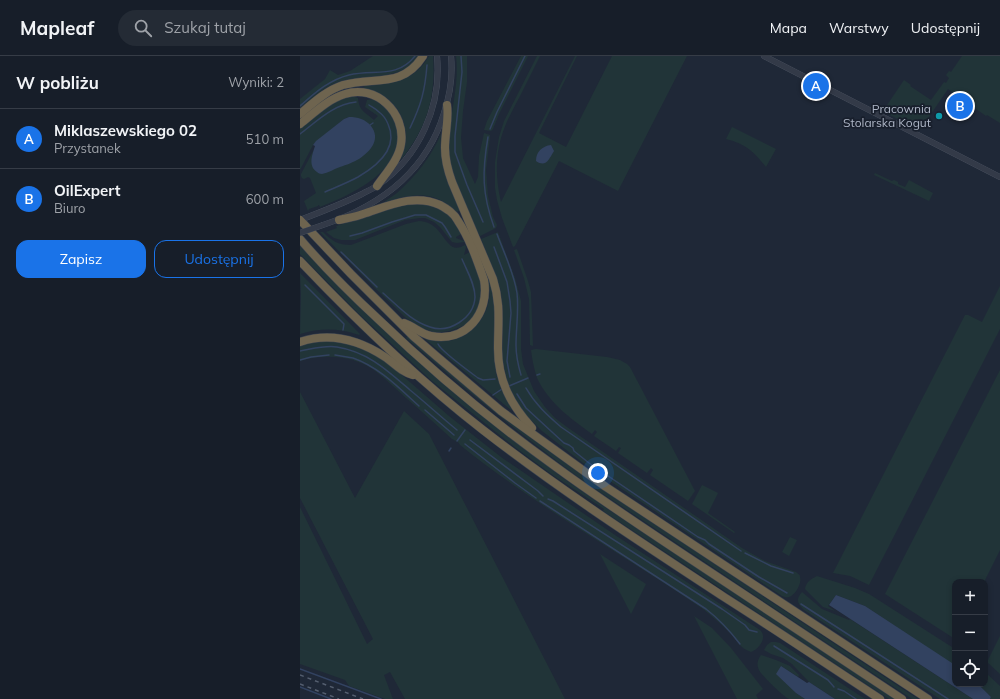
<!DOCTYPE html>
<html lang="pl">
<head>
<meta charset="utf-8">
<style>
  body { margin:0; font-family:Mulish,sans-serif; background:#242b35; color:#f1f3f6 }
  .controls { position:absolute; right:12px; bottom:12px; display:grid; overflow:hidden; border-radius:8px; box-shadow:0 2px 6px #0003 }
  .controls button { width:36px; height:36px; display:grid; place-items:center; padding:0; border:0; border-bottom:1px solid #363c46; background:#171e29; color:#f1f3f6; font:20px sans-serif }
  .you { position:absolute; left:298px; top:417px; width:14px; height:14px; margin:-10px; border:3px solid #fff; border-radius:50%; background:#1a73e8; box-shadow:0 0 0 6px #1a73e833 }
  .badge { display:grid; place-items:center; width:26px; height:26px; border-radius:50%; background:#1a73e8; color:#fff; font-size:13px; font-weight:700 }
  .pin { position:absolute; translate:-50% -50%; border:2px solid #fff; box-shadow:0 1px 4px #0006 }
  .list { margin:0; padding:0; list-style:none }
  h2 { display:flex; justify-content:space-between; align-items:center; height:52px; margin:0; padding:0 16px; font-size:17px }
  h2 small { font-size:13px; font-weight:400; color:#9ea2a8 }
  .list li { display:grid; grid-template-columns:26px 1fr auto; gap:12px; align-items:center; box-sizing:border-box; height:60px; padding:0 16px; border-top:1px solid #363c46 }
  .list b { display:block; font-size:15px; white-space:nowrap }
  .list p { margin:0; font-size:13px; white-space:nowrap; color:#9ea2a8 }
  .list em { font-size:13px; font-style:normal; color:#9ea2a8 }
  .actions { display:flex; gap:8px; padding:12px 16px }
  .actions a { flex:1; padding:9px 0; border:1px solid #1a73e8; border-radius:12px; text-align:center; font-size:14px; color:#1a73e8 }
  .actions .main { background:#1a73e8; color:#fff }
  .icon { flex:none; width:22px; height:22px; fill:none; stroke:currentColor; stroke-width:2; stroke-linecap:round; stroke-linejoin:round }
  .map { position:relative; flex:none; width:700px; height:643px; overflow:hidden }
  header { display:flex; align-items:center; gap:24px; box-sizing:border-box; height:56px; padding:0 20px; background:#171e29; border-bottom:1px solid #363c46 }
  header strong { font-size:19px }
  nav { display:flex; gap:22px; margin-inline-start:auto; font-size:14px }
  .search { width:280px; height:36px; background:#242b35; display:flex; align-items:center; gap:10px; box-sizing:border-box; padding:0 14px; border-radius:22px; color:#9ea2a8; font-size:15px }
  main { display:flex }
  aside { flex:1; background:#171e29 }
  .map>svg:first-child { display:block }
  .green { fill:#213438 }
  .water { fill:#324260 }
  .lines { fill:none; stroke-linecap:round; stroke-linejoin:round }
  .stream { stroke:#324260; stroke-width:1.5 }
  .minor-casing { stroke:#4d5563; stroke-width:6 }
  .highway-casing { stroke:#3a424f; stroke-width:9 }
  .minor { stroke:#333a48; stroke-width:5.5 }
  .highway { stroke:#6e644f; stroke-width:8 }
  .rail { stroke:#545e6f; stroke-width:1.5; stroke-dasharray:4 4; stroke-linecap:butt }
  .minor-bridge-casing { stroke:#4d5563; stroke-width:6; stroke-linecap:butt }
  .minor-bridge { stroke:#333a48; stroke-width:5.5 }
  .culture-dot { fill:#0f9aa8; stroke:#181f2c; stroke-width:1.5 }
  .labels { text-anchor:middle; stroke-width:3.5; stroke-linejoin:round; paint-order:stroke }
  .poi-label { font-size:12px; fill:#adb5c5; stroke:#181f2c; text-anchor:end }
</style>
</head>
<body>
<header>
<strong>Mapleaf</strong>
<div class="search"><svg class="icon" aria-label="search" viewBox="0 0 24 24"><circle cx="10" cy="10" r="6"/><path d="M15 15l6 6"/></svg>Szukaj tutaj</div>
<nav><a>Mapa</a><a>Warstwy</a><a>Udostępnij</a></nav>
</header>
<main>
<aside>
<h2>W pobliżu<small>Wyniki: 2</small></h2>
<ul class="list">
<li><span class="badge">A</span><div><b>Miklaszewskiego 02</b><p>Przystanek</p></div><em>510 m</em></li>
<li><span class="badge">B</span><div><b>OilExpert</b><p>Biuro</p></div><em>600 m</em></li>
</ul>
<div class="actions"><a class="main">Zapisz</a><a>Udostępnij</a></div>
</aside>
<div class="map">
<svg width="700" height="643" viewBox="0 0 700 643">
  <rect width="100%" height="100%" fill="#1f2837"/>
  <!-- green -->
  <g class="green">
    <path d="M73,0H118C101,27 63,17 38,26C23,31 12,43 0,52V43L25,23L30,14L38,19L50,15Z"/>
    <path d="M129,0H133C136,42 127,71 101,104C102,100 104,94 105,89C109,68 98,46 78,37C73,34 68,34 63,32L65,30C92,27 114,26 129,0Z"/>
    <path d="M156,0H167V26L163,55L161,82L163,102L175,128L178,121L179,100L184,77L190,79V81L186,114L188,140L193,161L197,169L196,172L180,180L175,172C171,161 166,149 161,138C156,125 149,112 149,97C147,65 160,33 156,0Z"/>
    <path d="M221,0H228L199,58L193,73L191,75L184,74L187,65Z"/>
    <path d="M237,0H240C233,14 226,28 219,42C212,55 205,68 201,82C195,103 196,125 201,146L275,0H277L239,77L266,91L312,0H387L318,135L259,105L215,190L213,191L202,162L197,144L195,132V106L199,81L204,65Z"/>
    <path d="M662,0H700V67L687,59L686,60L648,33L620,74L586,57L585,52L604,24L611,29L610,30L631,44L644,26L646,27L649,22L646,19L649,15L651,16Z"/>
    <path d="M48,41H55L58,42C59,55 65,56 74,64L78,60L65,51L67,44L72,43C83,49 92,56 96,69C110,112 51,139 20,151L19,149H18V150L9,153L8,155L4,145L16,137L10,122L8,121L4,123L2,122L1,120V118L13,95V96L12,101L75,81C72,66 62,66 49,61L44,63L16,86L13,89L0,114V72C14,61 29,46 48,41Z"/>
    <path d="M432,71L476,93L466,111C453,95 446,88 426,83Z"/>
    <path d="M141,78C138,105 149,129 160,154L157,156C138,139 125,136 99,142C94,143 90,145 84,146C88,143 93,140 97,137C116,120 131,101 141,78Z"/>
    <path d="M575,117L592,125L594,124L598,126V128L605,131L609,124L633,137L629,145L574,119Z"/>
    <path d="M108,148H124L142,154L149,159L156,167L161,178L156,181V182L164,185L165,186L157,187L152,186L140,171L134,166L125,162H120L105,164L55,184H41L34,182L26,176L37,172L36,170L86,154Z"/>
    <path d="M119,165C135,166 139,176 148,187C149,188 152,191 153,191C157,193 161,191 165,189L166,191L164,199L170,196L179,216L181,230L180,248L172,263L166,269L149,275L142,276H133L123,272L106,262L76,233L20,176H23C32,185 38,189 51,189L106,168Z"/>
    <path d="M198,176L215,222L221,245V293L223,308L234,335L245,351L255,362L267,371L442,492L465,505L496,516C498,518 500,518 500,521C502,528 495,539 489,541C486,542 485,541 482,540L283,407L242,375L228,361L218,350L208,329L202,301L203,263L202,247L201,236L198,225L181,183Z"/>
    <path d="M0,190L28,219L236,400L259,419L306,452L596,643H589L303,455L304,453L254,420L216,392L132,325L58,257L0,198Z"/>
    <path d="M217,193L228,225L231,236L233,290L230,289L229,243L224,222L214,194Z"/>
    <path d="M186,213L192,228L195,248V304L196,318L201,331L213,353L211,354L125,283C134,285 144,286 153,284C176,277 193,254 189,229C188,224 186,219 185,214Z"/>
    <path d="M0,217L60,278L59,279C38,272 21,272 0,278L1,238Z"/>
    <path d="M700,230V273L569,529L550,520L533,517L665,259H668L682,266Z"/>
    <path d="M108,279C168,329 227,379 290,425L500,565L618,643H612L498,568L288,428C225,382 164,333 106,282Z"/>
    <path d="M30,285L47,287L66,294L88,307L149,360L201,401L315,479L460,574C468,581 459,593 451,596C439,592 438,585 430,577C421,568 412,560 403,553C322,498 236,450 160,389L158,386L152,383C137,369 122,356 106,342C96,333 85,322 74,314C52,299 24,298 0,305V290L11,287Z"/>
    <path d="M236,293L307,301L320,304L327,308L330,311L395,435L388,445L350,419L353,414L351,412L347,417L318,397L321,392L319,391L316,395L294,380L297,376L295,374L292,378C270,362 249,347 237,322C234,313 232,303 231,294Z"/>
    <path d="M700,314V494L684,526H655V583L585,538Z"/>
    <path d="M0,336L55,442L104,355L129,378L265,643H105L90,616L84,619L93,643H85L49,630L45,624L0,608V451L67,588L73,583L0,442Z"/>
    <path d="M402,429L418,437L408,457L435,476L434,477L392,448Z"/>
    <path d="M490,481L497,484L489,500L482,496Z"/>
    <path d="M300,498L346,528L331,558Z"/>
    <path d="M517,520L555,532L569,538L655,593V610L565,550L536,539L528,550L535,555L523,551L505,533C506,526 511,523 517,520Z"/>
    <path d="M502,536L522,553L549,564L550,563L673,643H640L504,554C498,548 495,544 502,536Z"/>
    <path d="M394,560L412,572L431,592L463,633L456,639L458,643H437Z"/>
    <path d="M700,580V618L687,606Z"/>
    <path d="M471,586H476L480,587L565,643H535L509,626L492,608L483,602L471,598L464,594L467,589Z"/>
    <path d="M461,599L476,604L490,610L499,619L498,621L481,610L496,637L505,643C501,643 493,643 489,643C484,641 461,619 459,614C456,608 458,603 461,599Z"/>
    <path d="M685,616L700,630V643H690L691,641L678,628H685Z"/>
  </g>
  <!-- water -->
  <g class="water">
    <path d="M49,61C58,61 65,63 71,70C81,83 71,95 59,103C54,106 46,109 40,111C34,113 28,117 22,118C20,118 18,117 17,116C8,110 12,99 15,90L13,89L16,85L44,63Z"/>
    <path d="M251,89L254,95C249,103 246,112 236,105C236,96 242,90 251,89Z"/>
    <path d="M536,539L565,550L655,609V628H678L691,641L690,643H673L529,549Z"/>
    <path d="M481,610L507,627L509,626L535,643H505L496,637L476,618Z"/>
  </g>
  <g class="lines">
    <!-- stream -->
    <g class="stream">
      <path d="M161,0L162,16L155,80V96L167,129L183,166"/>
      <path d="M0,50C15,37 29,24 49,19C74,13 97,23 115,0"/>
      <path d="M70,69L73,67"/>
      <path d="M110,72C121,49 125,35 127,9"/>
      <path d="M190,73L197,56L225,0"/>
      <path d="M0,78C17,65 34,48 56,46"/>
      <path d="M188,81C182,116 182,138 194,171"/>
      <path d="M25,136C36,131 47,127 58,121C77,110 99,92 88,68C86,63 83,59 79,56C76,53 72,51 69,49"/>
      <path d="M197,178C204,197 214,217 217,237C219,254 216,272 216,289C216,299 218,309 221,319"/>
      <path d="M50,180L62,177L92,166L115,159H126L142,167L145,171L151,181"/>
      <path d="M194,191L207,226L210,245L211,257L207,305L210,321"/>
      <path d="M41,196L77,231"/>
      <path d="M5,229L44,268L43,274"/>
      <path d="M83,237C98,250 111,265 130,271C149,278 174,262 175,241C175,228 167,215 162,203"/>
      <path d="M138,288C141,295 170,316 178,322L183,324L195,323"/>
      <path d="M0,295C12,293 25,289 37,291C68,296 87,314 110,334C126,347 141,361 157,374"/>
      <path d="M35,299C41,300 47,301 53,302C79,311 99,332 119,350"/>
      <path d="M0,304L11,301L29,299"/>
      <path d="M237,319L240,318"/>
      <path d="M209,330L228,322"/>
      <path d="M226,332C235,348 247,359 261,371L441,495"/>
      <path d="M217,338L226,352L252,376L264,387L269,389L273,392L274,395L289,407L398,481L405,484L409,488L459,521L487,537"/>
      <path d="M193,339L202,333"/>
      <path d="M125,354L154,379"/>
      <path d="M170,384L238,435L243,440"/>
      <path d="M157,385L165,374"/>
      <path d="M165,388L215,427L236,442"/>
      <path d="M149,395L151,392"/>
      <path d="M248,443L253,445L422,553L445,569L449,574L457,576"/>
      <path d="M240,445L406,553C419,563 430,575 440,588"/>
      <path d="M445,497L471,510L493,517"/>
      <path d="M501,548L648,643"/>
      <path d="M474,590L528,624L534,631"/>
      <path d="M0,613L81,643"/>
      <path d="M0,631L31,643"/>
      <path d="M538,633L544,635L556,643"/>
    </g>
    <!-- minor casing -->
    <g class="minor-casing">
      <g id="minor">
        <path d="M464,0L700,121"/>
        <path d="M0,164C21,156 42,148 62,138C67,135 73,133 78,129C119,101 142,50 137,0"/>
        <path d="M23,169C80,150 126,117 144,57C150,39 153,20 151,0"/>
      </g>
    </g>
    <!-- highway casing -->
    <g class="highway-casing">
      <g id="highway">
        <path d="M147,49C149,63 145,77 145,92C145,104 148,115 152,126L193,223C201,248 198,266 198,293C198,325 211,349 232,372"/>
        <path d="M0,58C13,47 27,34 43,29C74,20 102,33 123,0"/>
        <path d="M0,68C14,57 28,43 45,38C76,28 106,57 101,88C99,103 86,117 77,130"/>
        <path d="M0,164L51,218L113,280L135,299L201,355L306,431L427,511L628,643"/>
        <path d="M39,164C47,162 55,161 63,158C88,150 114,137 140,149C147,153 154,157 158,165C170,183 177,204 184,224C190,257 166,287 131,280C121,278 113,270 104,267"/>
        <path d="M0,183C24,211 50,237 77,262C133,316 193,366 256,411C301,444 348,475 395,506C464,552 533,597 602,643"/>
        <path d="M0,205C57,265 117,323 183,374C260,434 342,487 424,541C476,574 528,609 580,643"/>
        <path d="M0,286C30,276 59,284 85,301C91,305 96,310 102,314C105,316 109,318 113,319"/>
      </g>
    </g>
    <!-- minor -->
    <use href="#minor" class="minor"/>
    <!-- highway -->
    <use href="#highway" class="highway"/>
    <!-- rail -->
    <g class="rail">
      <path d="M0,619L63,643"/>
      <path d="M0,628L39,643"/>
    </g>
    <!-- minor-bridge casing -->
    <g class="minor-bridge-casing">
      <path id="minor-bridge" d="M0,177L23,169"/>
    </g>
    <!-- minor-bridge -->
    <use href="#minor-bridge" class="minor-bridge"/>
  </g>
  <!-- markers -->
  <circle class="culture-dot" cx="639" cy="60" r="4"/>
  <g class="labels">
    <!-- poi labels -->
    <g class="poi-label">
      <text x="631" y="57">Pracownia<tspan x="631" dy="14">Stolarska Kogut</tspan></text>
    </g>
  </g>
</svg>
<div class="controls">
<button>+</button>
<button>−</button>
<button><svg class="icon" aria-label="locate" viewBox="0 0 24 24"><circle cx="12" cy="12" r="6"/><path d="M12 2v4M12 18v4M2 12h4M18 12h4"/></svg></button>
</div>
<div class="you"></div>
<div class="pin badge" style="left:516px;top:30px">A</div>
<div class="pin badge" style="left:660px;top:50px">B</div>
</div>
</main>
</body>
</html>
